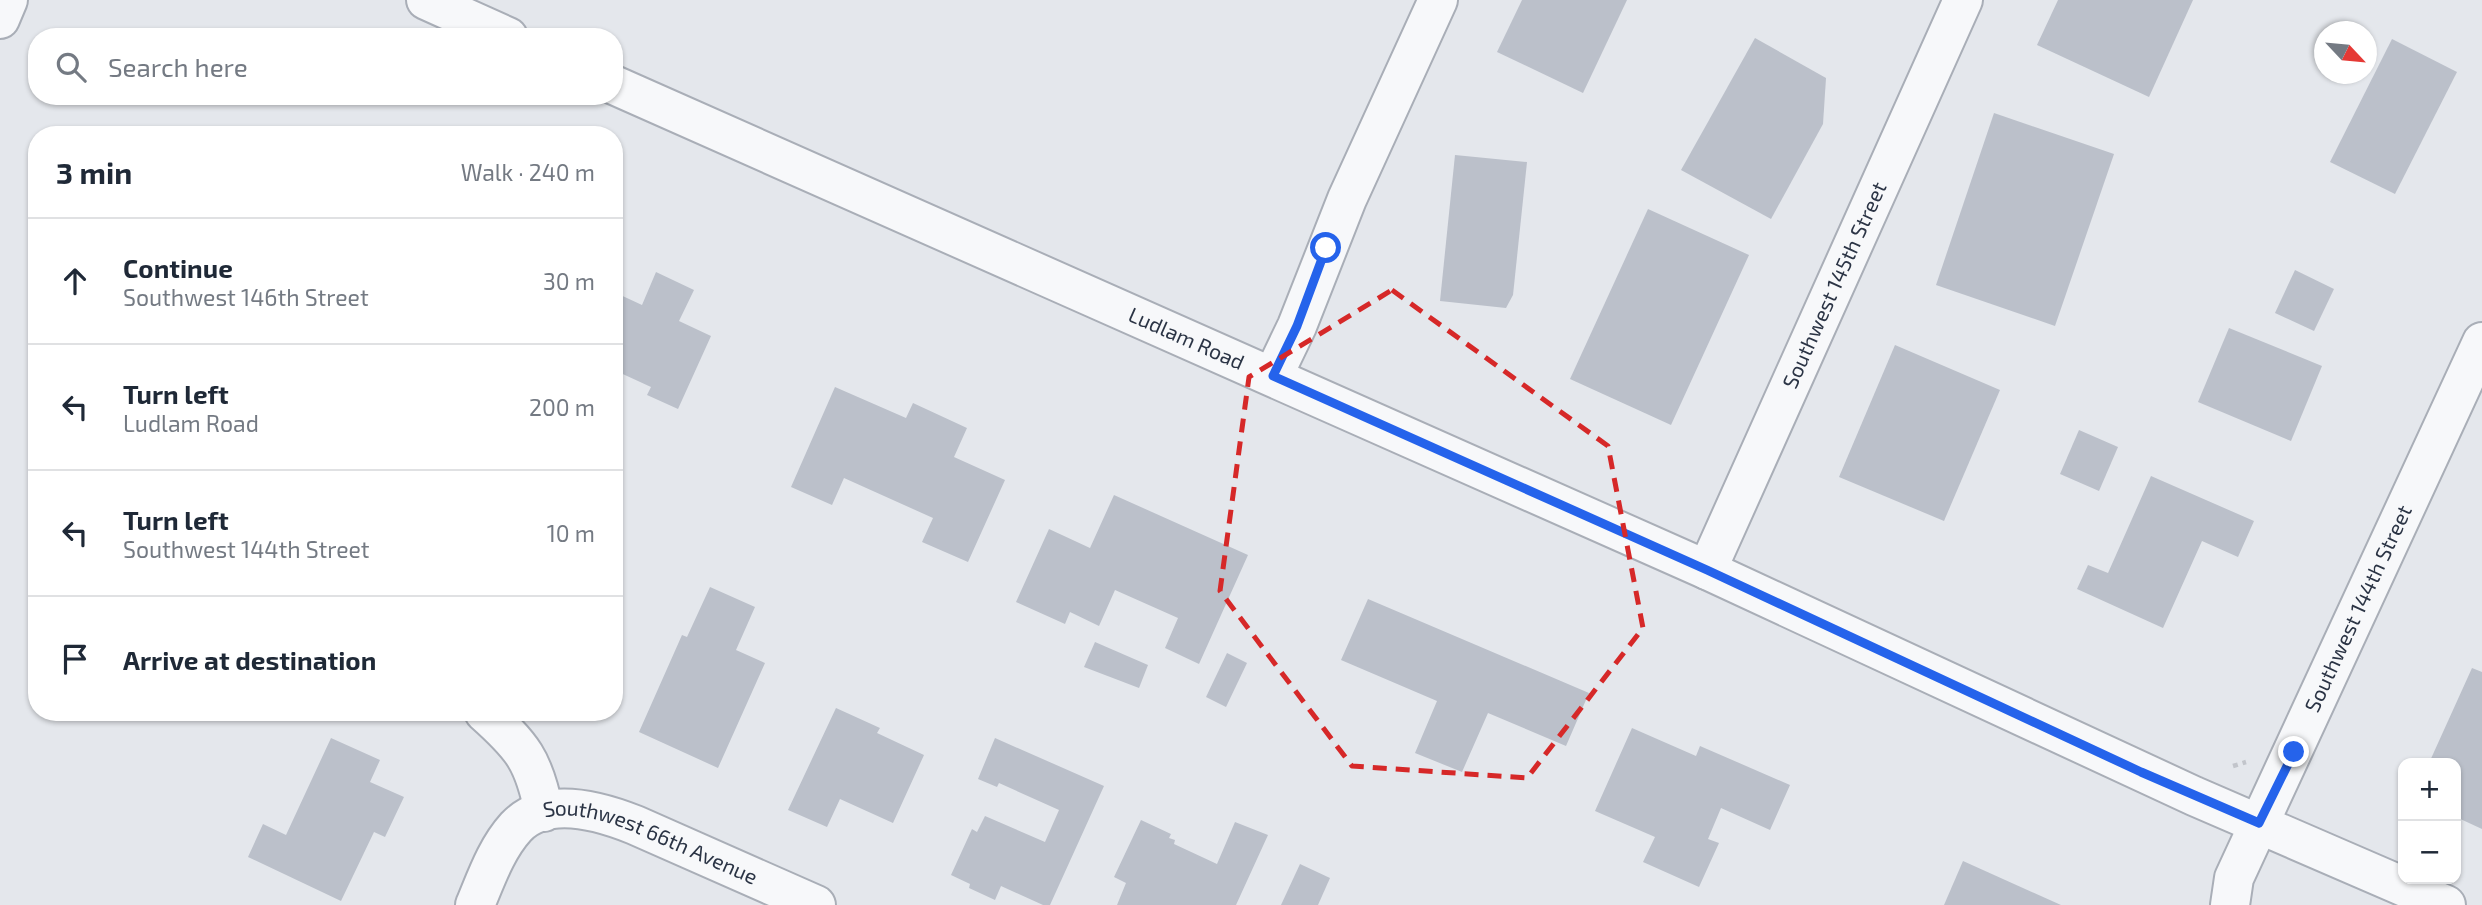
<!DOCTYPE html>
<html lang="en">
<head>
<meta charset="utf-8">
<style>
  body { margin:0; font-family:"Exo 2",sans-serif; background:#f6f6f7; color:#1f2937 }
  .controls { position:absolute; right:21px; bottom:21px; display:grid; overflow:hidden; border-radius:14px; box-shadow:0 2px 5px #0004 }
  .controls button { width:63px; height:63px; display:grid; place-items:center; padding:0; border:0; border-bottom:2px solid #e0e1e3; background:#fff; color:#1f2937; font:35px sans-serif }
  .compass { position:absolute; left:2314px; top:21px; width:63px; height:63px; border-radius:50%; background:#fff; box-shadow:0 2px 5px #0004; rotate:116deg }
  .stop { position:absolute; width:21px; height:21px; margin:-16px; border:5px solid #2563eb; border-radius:50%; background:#fff }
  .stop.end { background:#2563eb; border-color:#fff; box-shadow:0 2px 7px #0008 }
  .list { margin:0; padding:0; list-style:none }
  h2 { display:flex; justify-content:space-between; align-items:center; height:91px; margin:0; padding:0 28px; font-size:30px }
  h2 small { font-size:23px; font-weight:400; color:#747a83 }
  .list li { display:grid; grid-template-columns:46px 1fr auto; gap:21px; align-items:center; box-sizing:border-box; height:126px; padding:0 28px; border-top:2px solid #e0e1e3 }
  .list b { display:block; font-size:26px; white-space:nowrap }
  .list p { margin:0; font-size:23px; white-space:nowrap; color:#747a83 }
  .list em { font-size:23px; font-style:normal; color:#747a83 }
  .icon { flex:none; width:38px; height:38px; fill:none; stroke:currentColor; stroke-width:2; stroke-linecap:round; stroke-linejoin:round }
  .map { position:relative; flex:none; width:2482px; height:905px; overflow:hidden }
  .search { position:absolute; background:#fff; box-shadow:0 2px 5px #0004; left:28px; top:28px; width:595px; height:77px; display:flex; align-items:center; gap:18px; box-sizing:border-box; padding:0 24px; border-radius:28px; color:#747a83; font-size:26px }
  .panel { position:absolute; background:#fff; box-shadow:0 2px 5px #0004; left:28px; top:126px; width:595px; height:595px; border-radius:28px }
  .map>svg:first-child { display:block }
  .building { fill:#bbc0ca }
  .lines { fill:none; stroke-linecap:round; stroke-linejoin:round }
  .minor-casing { stroke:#a9aeb7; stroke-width:42 }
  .path { stroke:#c2c5cb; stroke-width:4.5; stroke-dasharray:5 5; stroke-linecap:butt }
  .minor { stroke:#f7f8fa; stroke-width:38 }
  .route { stroke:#2563eb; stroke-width:9 }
  .marked { fill:none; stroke:#d62828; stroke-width:5; stroke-dasharray:14 9; stroke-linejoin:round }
  .labels { text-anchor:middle; stroke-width:6; stroke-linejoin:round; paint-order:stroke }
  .street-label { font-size:21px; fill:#2b3445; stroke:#f4f6f9 }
</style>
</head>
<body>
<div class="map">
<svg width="2482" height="905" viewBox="0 0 2482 905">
  <rect width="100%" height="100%" fill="#e4e7ec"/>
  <!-- building -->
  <g class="building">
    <path d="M1522,0H1627L1583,93L1497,52Z"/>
    <path d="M2058,0H2193L2149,97L2037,45Z"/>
    <path d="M1755,38L1826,78L1823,124L1771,219L1681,170Z"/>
    <path d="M2392,39L2457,72L2395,194L2330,162Z"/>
    <path d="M1994,113L2114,154L2055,326L1936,285Z"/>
    <path d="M1455,155L1527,162L1513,295L1506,308L1440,301Z"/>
    <path d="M1648,209L1749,255L1671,425L1570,379Z"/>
    <path d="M2295,270L2334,289L2314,331L2275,313Z"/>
    <path d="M656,272L694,290L679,321L711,336L678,409L647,395L651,387L614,370V292L642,305Z"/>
    <path d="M2229,328L2322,366L2291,441L2198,402Z"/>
    <path d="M1895,345L2000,390L1944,521L1839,477Z"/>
    <path d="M835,387L906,418L913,403L967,428L954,457L1005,480L968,562L922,542L933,518L844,478L832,505L791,487Z"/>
    <path d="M2079,430L2118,447L2099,491L2060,474Z"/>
    <path d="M2151,476L2254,521L2238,557L2202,541L2163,628L2077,589L2088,565L2108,573Z"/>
    <path d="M1114,495L1248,555L1199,664L1165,648L1178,618L1115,590L1099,626L1070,612L1065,624L1016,602L1049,529L1090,548Z"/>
    <path d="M710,587L755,607L736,650L765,663L718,768L639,732L682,635L687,637Z"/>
    <path d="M1368,599L1589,693L1566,746L1488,713L1462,772L1415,753L1437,701L1341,660Z"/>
    <path d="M1095,642L1148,665L1139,688L1084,667Z"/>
    <path d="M1227,653L1247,663L1226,707L1206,697Z"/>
    <path d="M2472,668L2482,672V829L2456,817V763H2429Z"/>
    <path d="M836,708L880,728L877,733L924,755L893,823L840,799L827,827L788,810Z"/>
    <path d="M1632,728L1696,756L1700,746L1790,785L1770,830L1721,808L1708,839L1719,843L1699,887L1643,862L1655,837L1595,811Z"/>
    <path d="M331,738L380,760L370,782L404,797L385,837L374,832L341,901L248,857L263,824L286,835Z"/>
    <path d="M995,738L1104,786L1050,905H1043L1001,886L995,900L969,888L970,884L951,875L972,829L977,832L985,816L1045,842L1059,810L999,783L997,787L978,779Z"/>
    <path d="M1141,820L1171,834L1169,838L1175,840L1174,844L1217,864L1235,822L1268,835L1236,905H1117L1126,883L1114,877Z"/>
    <path d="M1963,861L2061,905H1944Z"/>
    <path d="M1300,864L1330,878L1318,905H1281Z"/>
  </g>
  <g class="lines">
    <!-- minor casing -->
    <g class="minor-casing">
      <g id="minor">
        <path d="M426,0L508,37"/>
        <path d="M0,19L8,0"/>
        <path id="s1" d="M614,85L1707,570L2194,796L2446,905"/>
        <path d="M1273,376L1297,326L1347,199L1438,0"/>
        <path id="s2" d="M1707,570L1963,0"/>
        <path d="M484,712C522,746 534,760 544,812"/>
        <path id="s3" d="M475,905C486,879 496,849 516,827C546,795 600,811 635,825L816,905"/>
        <path id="s4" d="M2230,905L2234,878L2482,342"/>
      </g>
    </g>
    <!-- path -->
    <path class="path" d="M2233,766L2246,762"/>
    <!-- minor -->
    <use href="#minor" class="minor"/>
  </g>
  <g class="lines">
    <!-- route -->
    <path class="route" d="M1326,248L1297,326L1273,376L1707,570L2141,772L2259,823L2294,752"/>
  </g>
  <!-- marked area -->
  <path class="marked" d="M1392,290L1608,446L1643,628L1527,778L1352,766L1220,591L1249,377Z"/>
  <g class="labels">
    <!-- street labels -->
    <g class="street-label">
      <text dy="7" stroke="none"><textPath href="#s2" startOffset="312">Southwest 145th Street</textPath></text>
      <text dy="7" stroke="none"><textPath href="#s1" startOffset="626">Ludlam Road</textPath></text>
      <text dy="7" stroke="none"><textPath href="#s4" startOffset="324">Southwest 144th Street</textPath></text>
      <text dy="7" stroke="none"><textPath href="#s3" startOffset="234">Southwest 66th Avenue</textPath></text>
    </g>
  </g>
</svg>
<div class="controls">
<button>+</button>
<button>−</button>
</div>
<svg class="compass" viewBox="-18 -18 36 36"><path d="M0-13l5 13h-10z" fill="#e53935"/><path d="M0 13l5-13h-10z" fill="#747a83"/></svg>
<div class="stop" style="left:1326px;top:248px"></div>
<div class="stop end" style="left:2294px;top:752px"></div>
<div class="search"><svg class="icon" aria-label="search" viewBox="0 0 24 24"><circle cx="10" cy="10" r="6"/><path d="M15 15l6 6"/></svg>Search here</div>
<section class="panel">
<h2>3 min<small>Walk · 240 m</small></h2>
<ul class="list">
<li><svg class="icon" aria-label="ahead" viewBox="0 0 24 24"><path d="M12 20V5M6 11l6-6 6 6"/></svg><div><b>Continue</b><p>Southwest 146th Street</p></div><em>30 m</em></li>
<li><svg class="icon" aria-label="left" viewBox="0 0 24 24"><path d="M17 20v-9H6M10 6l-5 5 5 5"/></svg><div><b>Turn left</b><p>Ludlam Road</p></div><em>200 m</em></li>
<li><svg class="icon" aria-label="left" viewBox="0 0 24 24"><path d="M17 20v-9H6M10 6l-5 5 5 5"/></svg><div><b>Turn left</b><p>Southwest 144th Street</p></div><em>10 m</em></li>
<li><svg class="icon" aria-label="arrive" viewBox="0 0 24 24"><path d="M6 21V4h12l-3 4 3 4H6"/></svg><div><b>Arrive at destination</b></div></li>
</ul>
</section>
</div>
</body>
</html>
